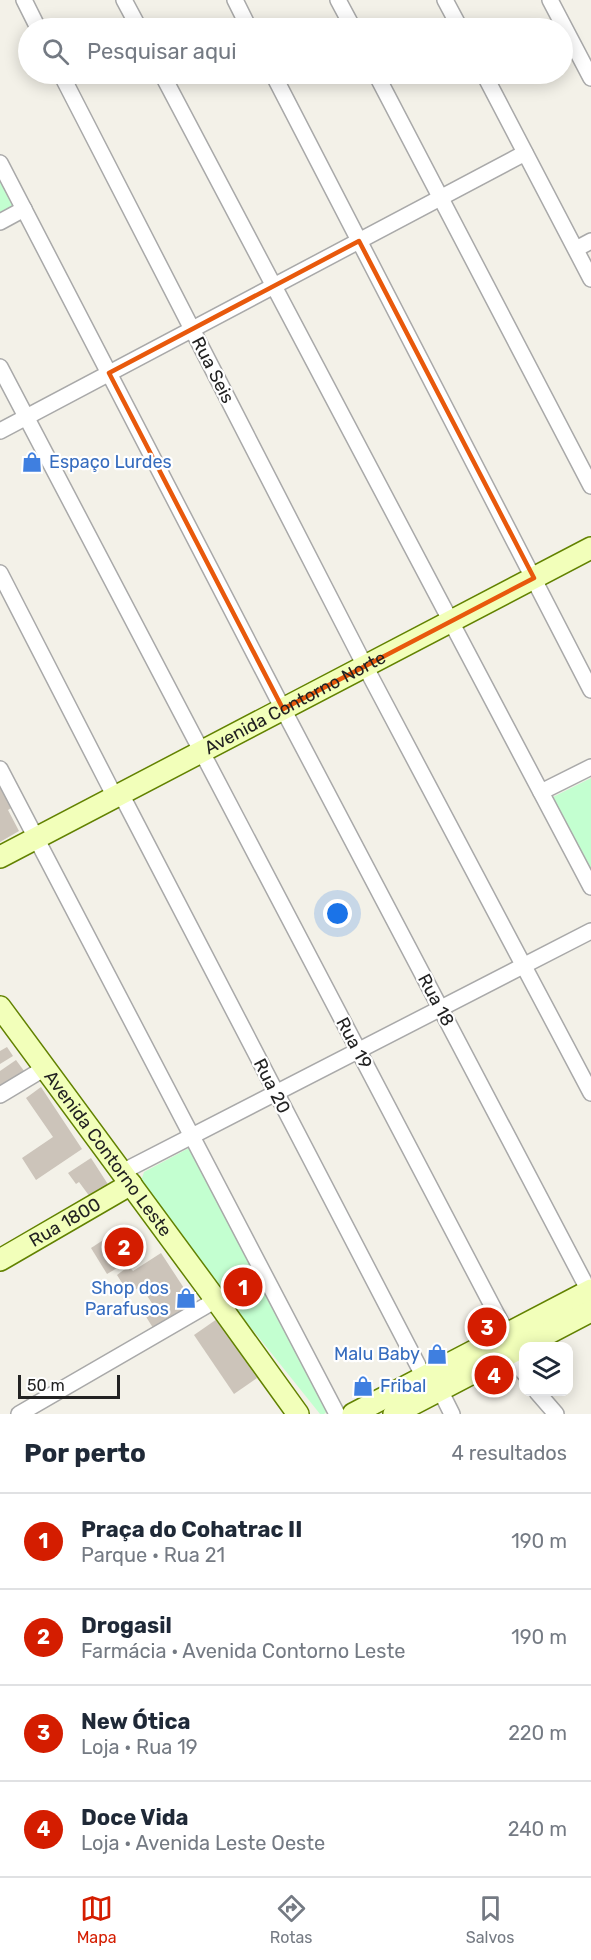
<!DOCTYPE html>
<html lang="pt">
<head>
<meta charset="utf-8">
<style>
  body { margin:0; font-family:Rubik,sans-serif; background:#f2f2f3; color:#1f2937 }
  .controls { position:absolute; right:18px; bottom:18px; display:grid; overflow:hidden; border-radius:12px; box-shadow:0 3px 15px #0003 }
  .controls button { width:54px; height:54px; display:grid; place-items:center; padding:0; border:0; border-bottom:2px solid #e0e1e3; background:#fff; color:#1f2937; font:30px sans-serif }
  .scale { position:absolute; left:18px; bottom:15px; width:102px; box-sizing:border-box; padding-left:6px; border:3px solid #222; border-top:0; font-size:16px; line-height:21px; white-space:nowrap; color:#222; -webkit-text-stroke:4px #fff; paint-order:stroke }
  .you { position:absolute; left:338px; top:914px; width:21px; height:21px; margin:-15px; border:4px solid #fff; border-radius:50%; background:#1a73e8; box-shadow:0 0 0 9px #1a73e833 }
  .badge { display:grid; place-items:center; width:39px; height:39px; border-radius:50%; background:#d41d00; color:#fff; font-size:20px; font-weight:700 }
  .pin { position:absolute; translate:-50% -50%; border:3px solid #fff; box-shadow:0 2px 6px #0006 }
  .list { margin:0; padding:0; list-style:none }
  h2 { display:flex; justify-content:space-between; align-items:center; height:78px; margin:0; padding:0 24px; font-size:26px }
  h2 small { font-size:20px; font-weight:400; color:#747a83 }
  .list li { display:grid; grid-template-columns:39px 1fr auto; gap:18px; align-items:center; box-sizing:border-box; height:96px; padding:0 24px; border-top:2px solid #e0e1e3 }
  .list b { display:block; font-size:22px; white-space:nowrap }
  .list p { margin:0; font-size:20px; white-space:nowrap; color:#747a83 }
  .list em { font-size:20px; font-style:normal; color:#747a83 }
  .icon { flex:none; width:33px; height:33px; fill:none; stroke:currentColor; stroke-width:2; stroke-linecap:round; stroke-linejoin:round }
  .map { position:relative; flex:none; width:591px; height:1414px; overflow:hidden }
  .search { position:absolute; background:#fff; box-shadow:0 3px 15px #0003; left:18px; right:18px; top:18px; height:66px; display:flex; align-items:center; gap:15px; box-sizing:border-box; padding:0 21px; border-radius:33px; color:#747a83; font-size:22px }
  .sheet { height:462px; background:#fff }
  nav { display:flex; justify-content:space-around; align-items:center; box-sizing:border-box; height:84px; border-top:2px solid #e0e1e3; background:#fff; font-size:16px; color:#747a83 }
  nav a { display:grid; justify-items:center; gap:3px }
  nav .on { color:#d41d00 }
  .map>svg:first-child { display:block }
  .park { fill:#c3ffd0 }
  .building { fill:#ccc4ba }
  .lines { fill:none; stroke-linecap:round; stroke-linejoin:round }
  .street-casing { stroke:#a9a9a9; stroke-width:18 }
  .secondary-casing { stroke:#628200; stroke-width:24 }
  .street { stroke:#fff; stroke-width:15 }
  .secondary { stroke:#f2ffba; stroke-width:21 }
  .marked { fill:none; stroke:#e8590c; stroke-width:4.5; stroke-linejoin:round }
  .labels { text-anchor:middle; stroke-width:4.5; stroke-linejoin:round; paint-order:stroke }
  .street-label { font-size:18px; fill:#222; stroke:#fff }
  .shop-label { font-size:18px; fill:#366cbe; stroke:#fff; text-anchor:start }
</style>
</head>
<body>
<div class="map">
<svg width="591" height="1414" viewBox="0 0 591 1414">
  <rect width="100%" height="100%" fill="#f3f1e8"/>
  <!-- park -->
  <g class="park">
    <path d="M0,171L18,206L0,215Z"/>
    <path d="M591,778V874L551,798Z"/>
    <path d="M189,1148L261,1274L329,1410L324,1414H320L228,1299L179,1230L141,1181L144,1172Z"/>
  </g>
  <!-- building -->
  <g class="building">
    <path d="M0,787L11,808L8,810L19,831L0,842Z"/>
    <path d="M7,1047L13,1056L0,1064V1051Z"/>
    <path d="M16,1060L27,1075L0,1093V1071Z"/>
    <path d="M41,1087L82,1149L36,1180L22,1158L53,1137L26,1098Z"/>
    <path d="M91,1158L111,1189L93,1201L79,1182L76,1184L68,1173Z"/>
    <path d="M117,1231L134,1258L107,1274L91,1248Z"/>
    <path d="M161,1253L195,1305L155,1331L143,1312L153,1305L141,1286L129,1294L117,1275L129,1266L133,1271Z"/>
    <path d="M217,1319L257,1378L234,1394L194,1335Z"/>
  </g>
  <g class="lines">
    <!-- street casing -->
    <g class="street-casing">
      <g id="street">
        <path d="M24,0L38,28"/>
        <path d="M124,0L139,28"/>
        <path d="M235,0L249,28"/>
        <path d="M338,0L353,28"/>
        <path d="M445,0L460,28"/>
        <path d="M550,0L591,78"/>
        <path d="M61,74L365,666L591,1093"/>
        <path d="M162,74L591,887"/>
        <path d="M273,74L591,690"/>
        <path d="M376,74L591,486"/>
        <path d="M484,74L591,279"/>
        <path d="M0,163L283,709L589,1291"/>
        <path d="M0,222L24,209"/>
        <path d="M576,249L591,241"/>
        <path d="M0,367L507,1334"/>
        <path d="M0,431L525,153"/>
        <path d="M0,573L115,797"/>
        <path d="M0,769L337,1414"/>
        <path d="M541,792L591,767"/>
        <path d="M121,794L424,1377"/>
        <path d="M0,1095L45,1068"/>
        <path d="M122,1172L591,931"/>
        <path d="M511,1353L524,1373"/>
        <path d="M440,1390L452,1414"/>
        <path d="M537,1392L556,1414"/>
        <path d="M19,1414L216,1300"/>
      </g>
    </g>
    <!-- secondary casing -->
    <g class="secondary-casing">
      <g id="secondary">
        <path id="s1" d="M0,857L591,548"/>
        <path id="s2" d="M0,1007L216,1300L298,1414"/>
        <path id="s3" d="M0,1260L131,1184"/>
        <path d="M353,1414L591,1290"/>
        <path d="M394,1414L591,1311"/>
      </g>
    </g>
    <!-- street -->
    <use href="#street" class="street"/>
    <!-- secondary -->
    <use href="#secondary" class="secondary"/>
  </g>
  <!-- marked area -->
  <path class="marked" d="M359,241L534,578L283,709L109,373Z"/>
  <!-- icons -->
  <defs>
    <g id="shop-bare" transform="scale(1.62)"><path d="M-5-2.5h2.3a2.7 3.5 0 0 1 5.4 0H5L5.5 6h-11ZM-1.5-2.5h3a1.5 2.3 0 0 0-3 0Z" fill="#3f7fe0" stroke="#fff" stroke-width="2.5" paint-order="stroke"/></g>
  </defs>
  <g fill-rule="evenodd">
    <use href="#shop-bare" x="32" y="462"/>
    <use href="#shop-bare" x="186" y="1298"/>
    <use href="#shop-bare" x="437" y="1354"/>
    <use href="#shop-bare" x="363" y="1386"/>
  </g>
  <g class="labels">
    <!-- street labels -->
    <g class="street-label">
      <text transform="translate(213 370) rotate(63)" y="6">Rua Seis</text>
      <text dy="6" stroke="none"><textPath href="#s1" startOffset="333">Avenida Contorno Norte</textPath></text>
      <text transform="translate(436 1000) rotate(62)" y="6">Rua 18</text>
      <text transform="translate(354 1043) rotate(62)" y="6">Rua 19</text>
      <text transform="translate(272 1086) rotate(63)" y="6">Rua 20</text>
      <text dy="6" stroke="none"><textPath href="#s2" startOffset="182">Avenida Contorno Leste</textPath></text>
      <text dy="6" stroke="none"><textPath href="#s3" startOffset="75">Rua 1800</textPath></text>
    </g>
    <!-- shop labels -->
    <g class="shop-label">
      <text x="49" y="468">Espaço Lurdes</text>
      <text x="169" y="1294" text-anchor="end">Shop dos<tspan x="169" dy="21">Parafusos</tspan></text>
      <text x="420" y="1360" text-anchor="end">Malu Baby</text>
      <text x="380" y="1392">Fribal</text>
    </g>
  </g>
</svg>
<div class="controls">
<button><svg class="icon" aria-label="layers" viewBox="0 0 24 24"><path d="M12 4l9 5-9 5-9-5zM3 14l9 5 9-5"/></svg></button>
</div>
<div class="scale">50 m</div>
<div class="you"></div>
<div class="pin badge" style="left:243px;top:1287px">1</div>
<div class="pin badge" style="left:124px;top:1247px">2</div>
<div class="pin badge" style="left:487px;top:1327px">3</div>
<div class="pin badge" style="left:494px;top:1375px">4</div>
<div class="search"><svg class="icon" aria-label="search" viewBox="0 0 24 24"><circle cx="10" cy="10" r="6"/><path d="M15 15l6 6"/></svg>Pesquisar aqui</div>
</div>
<section class="sheet">
<h2>Por perto<small>4 resultados</small></h2>
<ul class="list">
<li><span class="badge">1</span><div><b>Praça do Cohatrac II</b><p>Parque · Rua 21</p></div><em>190 m</em></li>
<li><span class="badge">2</span><div><b>Drogasil</b><p>Farmácia · Avenida Contorno Leste</p></div><em>190 m</em></li>
<li><span class="badge">3</span><div><b>New Ótica</b><p>Loja · Rua 19</p></div><em>220 m</em></li>
<li><span class="badge">4</span><div><b>Doce Vida</b><p>Loja · Avenida Leste Oeste</p></div><em>240 m</em></li>
</ul>
</section>
<nav>
<a class="on"><svg class="icon" aria-label="map" viewBox="0 0 24 24"><path d="M3 6l6-2 6 2 6-2v14l-6 2-6-2-6 2zM9 4v14M15 6v14"/></svg>Mapa</a>
<a><svg class="icon" aria-label="directions" viewBox="0 0 24 24"><path d="M12 3l9 9-9 9-9-9zM9 14v-3h6M13 9l2 2-2 2"/></svg>Rotas</a>
<a><svg class="icon" aria-label="saved" viewBox="0 0 24 24"><path d="M7 4h10v16l-5-4-5 4z"/></svg>Salvos</a>
</nav>
</body>
</html>
